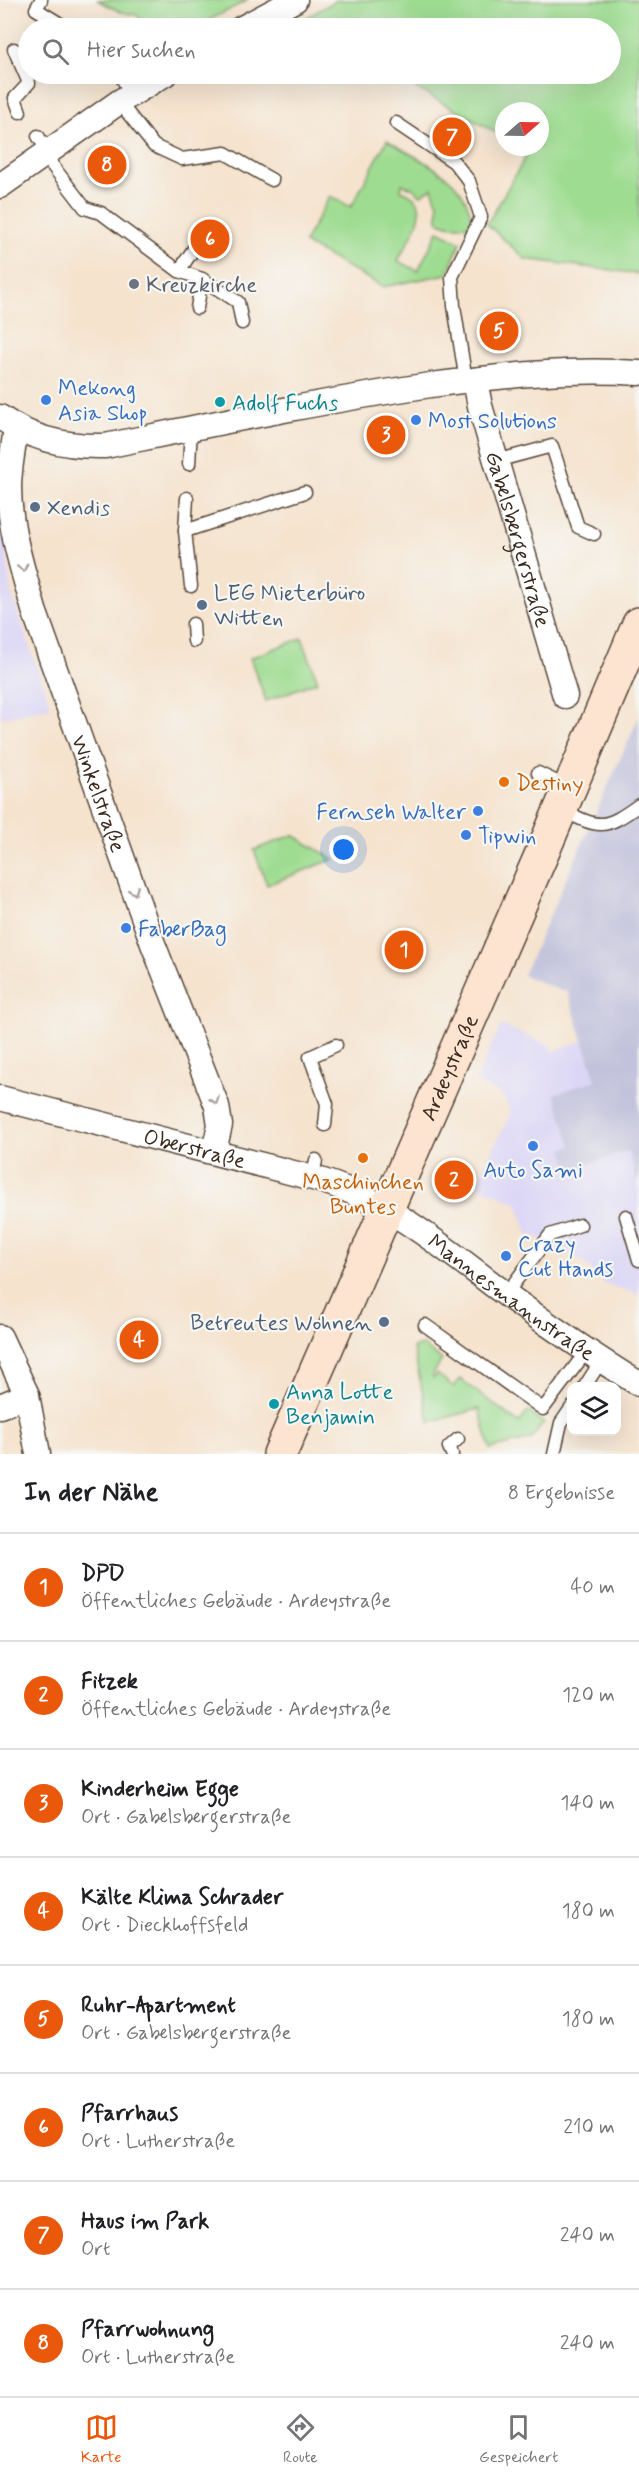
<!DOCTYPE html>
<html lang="de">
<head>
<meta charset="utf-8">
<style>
  body { margin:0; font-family:Mynerve,sans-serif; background:#f6f6f6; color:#202124 }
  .controls { position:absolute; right:18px; bottom:18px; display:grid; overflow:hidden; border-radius:12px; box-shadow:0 6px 24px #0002 }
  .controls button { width:54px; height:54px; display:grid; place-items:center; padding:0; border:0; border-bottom:2px solid #e0e0e0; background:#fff; color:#202124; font:30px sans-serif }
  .compass { position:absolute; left:495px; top:102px; width:54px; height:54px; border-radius:50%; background:#fff; box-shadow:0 6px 24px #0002; rotate:70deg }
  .you { position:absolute; left:344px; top:850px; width:21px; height:21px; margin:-15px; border:4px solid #fff; border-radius:50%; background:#1a73e8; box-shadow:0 0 0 9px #1a73e833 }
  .badge { display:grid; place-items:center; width:39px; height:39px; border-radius:50%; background:#ea580c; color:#fff; font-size:20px; font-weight:700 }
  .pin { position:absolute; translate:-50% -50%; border:3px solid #fff; box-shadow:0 2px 6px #0006 }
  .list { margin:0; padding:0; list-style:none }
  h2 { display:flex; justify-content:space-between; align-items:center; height:78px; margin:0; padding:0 24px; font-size:26px }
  h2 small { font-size:20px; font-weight:400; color:#757577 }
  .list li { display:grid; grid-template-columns:39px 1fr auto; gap:18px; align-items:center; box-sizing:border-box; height:108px; padding:0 24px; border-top:2px solid #e0e0e0 }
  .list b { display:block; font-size:22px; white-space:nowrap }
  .list p { margin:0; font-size:20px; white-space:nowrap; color:#757577 }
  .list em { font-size:20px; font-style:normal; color:#757577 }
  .icon { flex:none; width:33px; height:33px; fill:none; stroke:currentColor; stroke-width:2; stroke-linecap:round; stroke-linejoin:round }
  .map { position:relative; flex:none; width:639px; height:1454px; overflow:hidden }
  .search { position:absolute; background:#fff; box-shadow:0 6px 24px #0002; left:18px; right:18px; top:18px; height:66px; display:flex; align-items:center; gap:15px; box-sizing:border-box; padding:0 21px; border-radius:33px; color:#757577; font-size:22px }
  .sheet { height:942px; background:#fff }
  nav { display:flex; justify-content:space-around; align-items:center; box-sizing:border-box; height:84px; border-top:2px solid #e0e0e0; background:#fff; font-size:16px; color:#757577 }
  nav a { display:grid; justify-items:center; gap:3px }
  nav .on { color:#ea580c }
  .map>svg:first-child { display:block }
  .built { fill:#dcd6f6 }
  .industrial { fill:#c2c2dc }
  .green { fill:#9edc91; stroke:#6c8358; stroke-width:1.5 }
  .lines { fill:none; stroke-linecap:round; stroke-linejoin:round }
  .service-casing { stroke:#574638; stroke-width:15 }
  .minor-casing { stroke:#574638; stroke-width:27 }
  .secondary-casing { stroke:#574638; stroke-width:36 }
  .service { stroke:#fff; stroke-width:12 }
  .minor { stroke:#fff; stroke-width:24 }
  .secondary { stroke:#fde4d1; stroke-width:33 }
  .oneway { stroke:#a79f9a }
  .worship-dot { fill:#6b7280; stroke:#f6f6f2; stroke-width:2 }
  .shop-dot { fill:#3f7fe0; stroke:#f6f6f2; stroke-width:2 }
  .culture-dot { fill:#0f9aa8; stroke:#f6f6f2; stroke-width:2 }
  .service-dot { fill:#5c6f8a; stroke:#f6f6f2; stroke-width:2 }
  .food-dot { fill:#e8710a; stroke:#f6f6f2; stroke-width:2 }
  .labels { text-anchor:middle; stroke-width:4.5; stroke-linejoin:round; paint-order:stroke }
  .worship-label { font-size:22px; fill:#5b616d; stroke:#f6f6f2; text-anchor:start }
  .shop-label { font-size:22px; fill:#366cbe; stroke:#f6f6f2; text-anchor:start }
  .culture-label { font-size:22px; fill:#0d838f; stroke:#f6f6f2; text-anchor:start }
  .service-label { font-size:22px; fill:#4e5e75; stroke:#f6f6f2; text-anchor:start }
  .street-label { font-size:22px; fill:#3b2a1e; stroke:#f6f6f2 }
  .food-label { font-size:22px; fill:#c56008; stroke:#f6f6f2; text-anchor:start }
</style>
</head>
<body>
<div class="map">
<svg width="639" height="1454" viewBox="0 0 639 1454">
  <rect width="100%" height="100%" fill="#f6f6f2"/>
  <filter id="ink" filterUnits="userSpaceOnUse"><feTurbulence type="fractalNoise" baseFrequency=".0167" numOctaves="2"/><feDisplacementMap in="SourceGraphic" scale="12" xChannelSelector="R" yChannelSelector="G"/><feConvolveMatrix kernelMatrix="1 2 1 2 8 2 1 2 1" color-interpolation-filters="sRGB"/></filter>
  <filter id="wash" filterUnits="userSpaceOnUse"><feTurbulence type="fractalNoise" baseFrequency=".008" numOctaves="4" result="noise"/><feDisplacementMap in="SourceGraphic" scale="24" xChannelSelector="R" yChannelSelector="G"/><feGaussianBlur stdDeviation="1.35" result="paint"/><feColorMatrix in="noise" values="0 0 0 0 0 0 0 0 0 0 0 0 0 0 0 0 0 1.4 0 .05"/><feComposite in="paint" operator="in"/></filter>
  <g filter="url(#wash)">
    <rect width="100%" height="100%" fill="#f5e3ce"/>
    <!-- built -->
    <g class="built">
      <path d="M0,492L11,593L51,707L0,718Z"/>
      <path d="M501,1025L550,1045L553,1051L583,1040L596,1080L572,1146L564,1149L570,1169L629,1151L639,1184V1294L605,1284L582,1261L551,1241L528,1235L517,1203L477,1186L485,1164L511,1113L503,1095L475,1082Z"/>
    </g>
    <!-- industrial -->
    <path class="industrial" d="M639,717V1184L628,1151L570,1170L563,1149L572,1146L554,1094L596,1080L567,991H561L523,975Z"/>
    <!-- green -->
    <g class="green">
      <path d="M97,0H248L194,28H147L137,15L121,12Z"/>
      <path d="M337,0H639V274L525,259L487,224L529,151L522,147H540V111H504V137L391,74H610V28H311L299,22Z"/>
      <path d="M387,140C424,164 468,176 472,224C459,227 449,227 438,221V204L432,188L421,195L412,188L402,184L401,190C440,203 408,239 398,261L418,271L438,231L461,242L447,274L383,287L304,243L330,196L351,207Z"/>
      <path d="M302,638L318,681L266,701L250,658Z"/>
      <path d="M293,835L334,859L267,885L254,850Z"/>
      <path d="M422,1345L442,1360L432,1376L434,1378L437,1374L454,1387L460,1379L519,1423L528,1411L544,1423L531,1439L490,1449L479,1409L429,1422L413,1348Z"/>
    </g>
  </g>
  <g filter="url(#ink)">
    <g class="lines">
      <!-- service casing -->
      <g class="service-casing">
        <g id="service">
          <path d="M41,0L36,9L67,28"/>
          <path d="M14,49L29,83L15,98L20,112"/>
          <path d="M121,77L132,94"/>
          <path d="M119,102L154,146L182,159L225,153L272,180"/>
          <path d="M396,123L454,162L469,181L481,217L452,277L454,306L466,381"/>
          <path d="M38,136L49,153"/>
          <path d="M45,156L85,208L101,213L179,271L202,279L197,308"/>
          <path d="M179,271L195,247"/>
          <path d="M202,279L238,302L242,323"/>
          <path d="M496,461L552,446L578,527L594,534"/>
          <path d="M189,464L191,429"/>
          <path d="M187,498L185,531L191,586"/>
          <path d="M185,531L305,492"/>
          <path d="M193,624L194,641"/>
          <path d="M538,773L569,788"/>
          <path d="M562,810C600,829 604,830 639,805"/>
          <path d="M325,1125L327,1104L310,1057L336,1045"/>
          <path d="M313,1178L316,1160"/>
          <path d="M626,1216L639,1260"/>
          <path d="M506,1294L550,1235L580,1225"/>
          <path d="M425,1325L543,1409L586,1352"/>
          <path d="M585,1386L601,1361"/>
          <path d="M452,1454L449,1447L458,1439"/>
          <path d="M554,1454L561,1423L572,1407"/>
        </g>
      </g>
      <!-- minor casing -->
      <g class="minor-casing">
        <g id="minor">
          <path d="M242,28L295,0"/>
          <path d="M0,186L119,102L165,74"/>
          <path id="s1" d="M475,380L480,406L565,696"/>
          <path d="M0,417C32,440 67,447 105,446C213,424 321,401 431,385C500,376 569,368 639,373"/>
          <path id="s2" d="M16,427C14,447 9,467 9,487C9,529 23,570 34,610L153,944L217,1106L220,1125L214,1151"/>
          <path id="s3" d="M0,1098L313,1178C383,1197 439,1244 496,1287C542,1321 590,1354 639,1384"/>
          <path d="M0,1337L27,1395L38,1454"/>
          <path d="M0,1406L27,1395"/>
        </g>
      </g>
      <!-- secondary casing -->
      <g class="secondary-casing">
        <g id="secondary">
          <path id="s4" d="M280,1454L543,851L639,624"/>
        </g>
      </g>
      <!-- service -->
      <use href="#service" class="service"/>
      <!-- minor -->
      <use href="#minor" class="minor"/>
      <!-- secondary -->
      <use href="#secondary" class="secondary"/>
    </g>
    <!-- one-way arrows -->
    <defs><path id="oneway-chevron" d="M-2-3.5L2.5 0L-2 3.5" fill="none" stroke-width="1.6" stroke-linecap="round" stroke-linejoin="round" transform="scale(1.5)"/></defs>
    <g class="oneway">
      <use href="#oneway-chevron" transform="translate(23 568) rotate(76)"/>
      <use href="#oneway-chevron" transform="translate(134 891) rotate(70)"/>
      <use href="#oneway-chevron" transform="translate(215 1100) rotate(70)"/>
    </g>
  </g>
  <!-- markers -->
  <circle class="worship-dot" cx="134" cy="284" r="6"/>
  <g class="shop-dot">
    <circle cx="46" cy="400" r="6"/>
    <circle cx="416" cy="420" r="6"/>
    <circle cx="478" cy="811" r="6"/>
    <circle cx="466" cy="835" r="6"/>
    <circle cx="126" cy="928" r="6"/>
    <circle cx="533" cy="1146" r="6"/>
    <circle cx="506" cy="1256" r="6"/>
  </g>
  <g class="culture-dot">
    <circle cx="220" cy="402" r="6"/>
    <circle cx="274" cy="1404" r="6"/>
  </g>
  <g class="service-dot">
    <circle cx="35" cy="507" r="6"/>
    <circle cx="202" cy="605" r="6"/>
    <circle cx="384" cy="1322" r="6"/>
  </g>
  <g class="food-dot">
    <circle cx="504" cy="782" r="6"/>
    <circle cx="363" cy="1158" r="6"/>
  </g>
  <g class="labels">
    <!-- worship labels -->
    <g class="worship-label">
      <text x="146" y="292">Kreuzkirche</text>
    </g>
    <!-- shop labels -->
    <g class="shop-label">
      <text x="58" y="395">Mekong<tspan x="58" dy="25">Asia Shop</tspan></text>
      <text x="428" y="428">Most Solutions</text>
      <text x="466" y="819" text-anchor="end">Fernseh Walter</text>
      <text x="478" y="843">Tipwin</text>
      <text x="138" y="936">FaberBag</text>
      <text x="533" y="1177" text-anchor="middle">Auto Sami</text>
      <text x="518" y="1251">Crazy<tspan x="518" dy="25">Cut Hands</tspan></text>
    </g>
    <!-- culture labels -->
    <g class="culture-label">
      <text x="232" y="410">Adolf Fuchs</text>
      <text x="286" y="1399">Anna Lotte<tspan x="286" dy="25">Benjamin</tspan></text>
    </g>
    <!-- service labels -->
    <g class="service-label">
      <text x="47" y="515">Xendis</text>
      <text x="214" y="600">LEG Mieterbüro<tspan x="214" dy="25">Witten</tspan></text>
      <text x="372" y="1330" text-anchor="end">Betreutes Wohnen</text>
    </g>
    <!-- street labels -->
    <g class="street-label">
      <text dy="8" stroke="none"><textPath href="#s1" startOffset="165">Gabelsbergerstraße</textPath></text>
      <text dy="8" stroke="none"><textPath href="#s2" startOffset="381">Winkelstraße</textPath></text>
      <text dy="8" stroke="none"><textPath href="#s4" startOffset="422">Ardeystraße</textPath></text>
      <text dy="8" stroke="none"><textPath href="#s3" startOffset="201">Oberstraße</textPath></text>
      <text dy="8" stroke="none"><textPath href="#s3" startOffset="556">Mannesmannstraße</textPath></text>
    </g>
    <!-- food labels -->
    <g class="food-label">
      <text x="516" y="790">Destiny</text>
      <text x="363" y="1189" text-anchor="middle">Maschinchen<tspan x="363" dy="25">Buntes</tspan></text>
    </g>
  </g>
</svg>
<div class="controls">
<button><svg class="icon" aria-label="layers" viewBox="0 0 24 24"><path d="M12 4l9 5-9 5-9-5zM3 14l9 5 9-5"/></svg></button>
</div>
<svg class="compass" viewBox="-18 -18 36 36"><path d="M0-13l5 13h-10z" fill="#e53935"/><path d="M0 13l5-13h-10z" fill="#757577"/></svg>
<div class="you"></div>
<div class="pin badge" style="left:404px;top:950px">1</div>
<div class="pin badge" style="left:454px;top:1180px">2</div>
<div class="pin badge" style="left:386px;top:435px">3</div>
<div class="pin badge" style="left:139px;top:1340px">4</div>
<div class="pin badge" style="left:499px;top:331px">5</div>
<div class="pin badge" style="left:210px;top:239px">6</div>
<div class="pin badge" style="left:452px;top:137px">7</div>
<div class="pin badge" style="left:107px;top:165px">8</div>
<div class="search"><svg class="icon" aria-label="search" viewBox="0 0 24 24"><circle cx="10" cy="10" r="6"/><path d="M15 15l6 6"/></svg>Hier suchen</div>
</div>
<section class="sheet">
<h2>In der Nähe<small>8 Ergebnisse</small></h2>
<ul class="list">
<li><span class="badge">1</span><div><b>DPD</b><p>Öffentliches Gebäude · Ardeystraße</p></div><em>40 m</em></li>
<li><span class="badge">2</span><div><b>Fitzek</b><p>Öffentliches Gebäude · Ardeystraße</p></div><em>120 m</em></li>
<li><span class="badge">3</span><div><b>Kinderheim Egge</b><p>Ort · Gabelsbergerstraße</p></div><em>140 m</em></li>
<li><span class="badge">4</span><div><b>Kälte Klima Schrader</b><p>Ort · Dieckhoffsfeld</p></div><em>180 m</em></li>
<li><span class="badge">5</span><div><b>Ruhr-Apartment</b><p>Ort · Gabelsbergerstraße</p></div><em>180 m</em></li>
<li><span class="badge">6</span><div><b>Pfarrhaus</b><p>Ort · Lutherstraße</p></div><em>210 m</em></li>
<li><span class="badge">7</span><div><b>Haus im Park</b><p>Ort</p></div><em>240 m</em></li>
<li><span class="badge">8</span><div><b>Pfarrwohnung</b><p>Ort · Lutherstraße</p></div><em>240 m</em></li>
</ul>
</section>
<nav>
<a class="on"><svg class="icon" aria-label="map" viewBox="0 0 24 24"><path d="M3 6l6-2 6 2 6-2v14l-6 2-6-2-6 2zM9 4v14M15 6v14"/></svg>Karte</a>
<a><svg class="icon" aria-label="directions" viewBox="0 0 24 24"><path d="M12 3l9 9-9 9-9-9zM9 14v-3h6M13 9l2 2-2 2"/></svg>Route</a>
<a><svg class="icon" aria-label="saved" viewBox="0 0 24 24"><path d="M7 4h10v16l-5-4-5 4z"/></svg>Gespeichert</a>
</nav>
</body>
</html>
